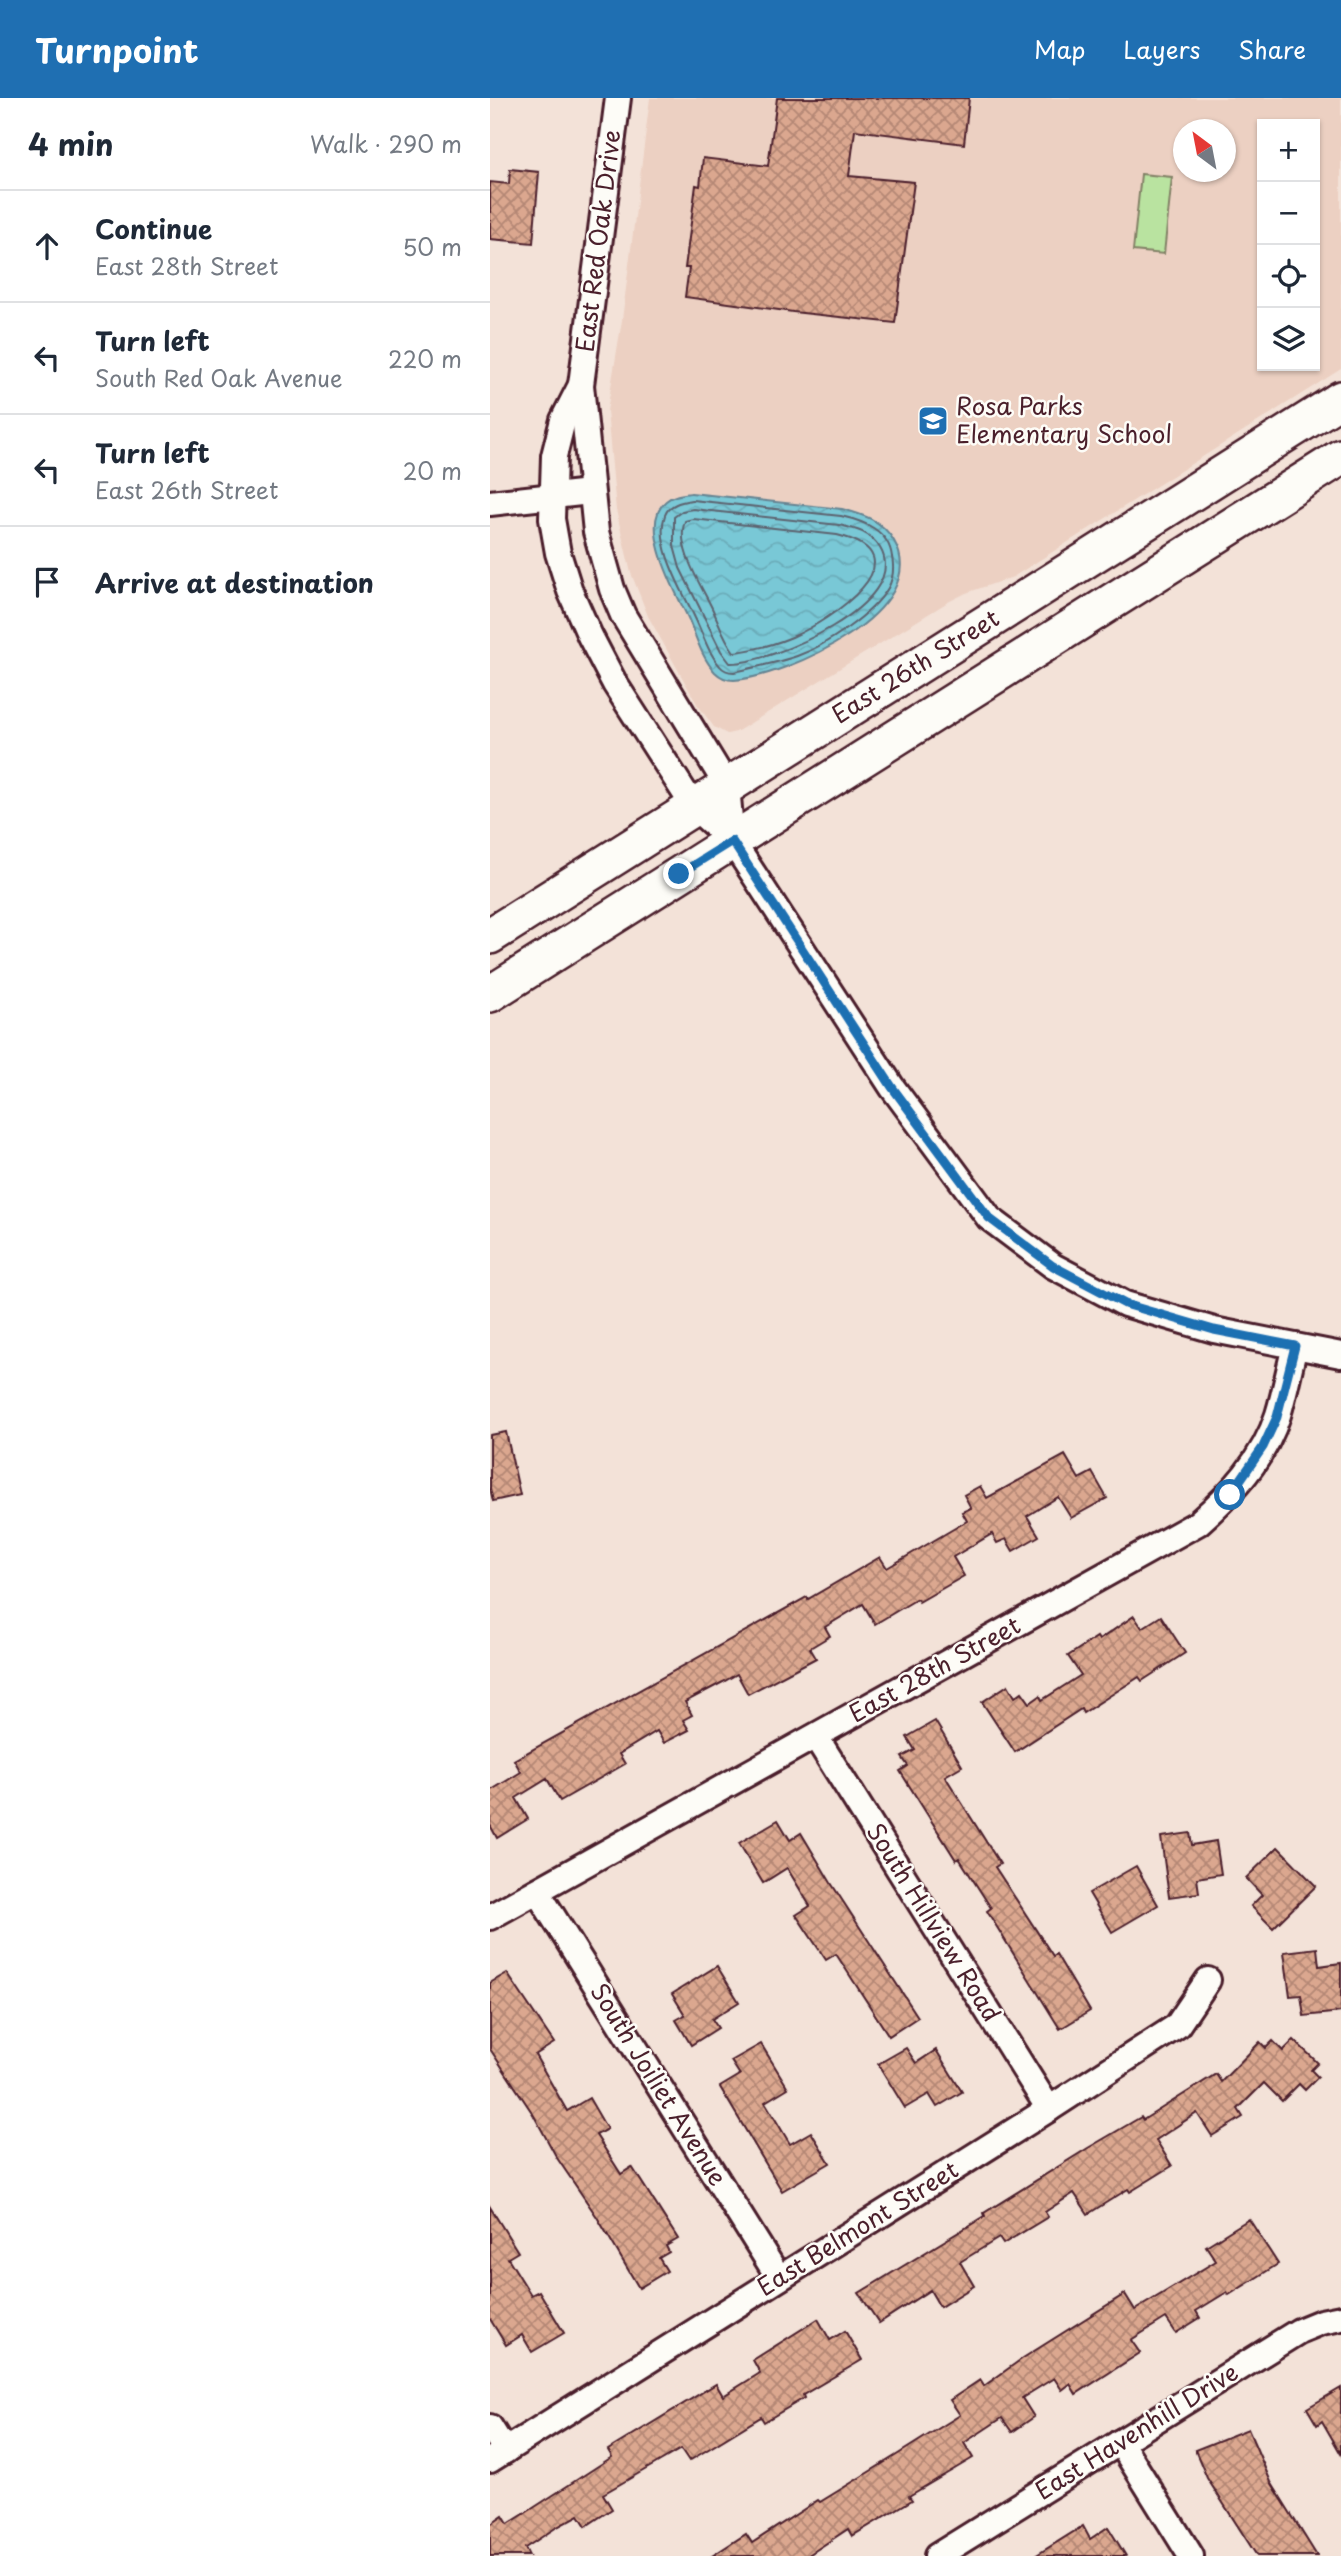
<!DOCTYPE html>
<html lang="en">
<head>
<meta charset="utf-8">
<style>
  body { margin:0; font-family:"Playpen Sans",sans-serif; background:#f6f6f7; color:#1f2937 }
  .controls { position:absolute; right:21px; top:21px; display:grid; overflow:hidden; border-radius:0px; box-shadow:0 2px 5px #0004 }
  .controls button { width:63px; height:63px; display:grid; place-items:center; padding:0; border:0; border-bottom:2px solid #e0e1e3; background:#fff; color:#1f2937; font:35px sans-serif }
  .compass { position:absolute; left:683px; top:21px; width:63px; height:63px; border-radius:50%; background:#fff; box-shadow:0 2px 5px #0004; rotate:328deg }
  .stop { position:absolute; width:21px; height:21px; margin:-16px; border:5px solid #1f6fb2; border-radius:50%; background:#fff }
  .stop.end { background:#1f6fb2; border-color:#fff; box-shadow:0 2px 7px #0008 }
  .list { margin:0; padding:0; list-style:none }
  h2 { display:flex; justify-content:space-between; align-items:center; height:91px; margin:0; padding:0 28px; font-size:30px }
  h2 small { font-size:23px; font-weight:400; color:#747a83 }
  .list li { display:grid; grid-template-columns:46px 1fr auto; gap:21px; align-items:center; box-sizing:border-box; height:112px; padding:0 28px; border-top:2px solid #e0e1e3 }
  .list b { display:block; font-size:26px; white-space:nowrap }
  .list p { margin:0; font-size:23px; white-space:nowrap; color:#747a83 }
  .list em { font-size:23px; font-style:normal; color:#747a83 }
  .icon { flex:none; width:38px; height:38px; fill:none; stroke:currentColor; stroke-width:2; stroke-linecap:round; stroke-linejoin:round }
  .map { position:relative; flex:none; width:851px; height:2458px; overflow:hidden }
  header { display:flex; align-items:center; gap:42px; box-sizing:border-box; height:98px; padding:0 35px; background:#1f6fb2; color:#fff }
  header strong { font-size:33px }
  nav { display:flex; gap:38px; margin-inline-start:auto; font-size:24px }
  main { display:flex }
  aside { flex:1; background:#fff }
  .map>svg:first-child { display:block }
  .built { fill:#ecd0c2; fill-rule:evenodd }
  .green { fill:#b9e3a0; stroke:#828166; stroke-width:2 }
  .water { fill:url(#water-waves); stroke:#668492; stroke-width:2 }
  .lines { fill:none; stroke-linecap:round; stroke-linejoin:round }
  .shore { stroke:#5d636f; stroke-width:2 }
  .building { fill:url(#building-cross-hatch); stroke:#4a1f2b; stroke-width:2 }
  .street-casing { stroke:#4a1f2b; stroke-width:30 }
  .secondary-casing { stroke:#4a1f2b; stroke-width:40 }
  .street { stroke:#fdfcf7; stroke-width:24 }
  .secondary { stroke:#fdfcf7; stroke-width:35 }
  .route { stroke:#1f6fb2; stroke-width:9 }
  .labels { text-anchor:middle; stroke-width:5; stroke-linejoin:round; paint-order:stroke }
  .street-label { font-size:24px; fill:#4a1f2b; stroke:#fdfcf7 }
  .poi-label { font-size:24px; fill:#4a1f2b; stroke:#fdfcf7; text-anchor:start }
</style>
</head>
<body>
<header>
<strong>Turnpoint</strong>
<nav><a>Map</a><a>Layers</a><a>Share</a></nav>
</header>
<main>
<aside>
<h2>4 min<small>Walk · 290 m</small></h2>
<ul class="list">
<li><svg class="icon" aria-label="ahead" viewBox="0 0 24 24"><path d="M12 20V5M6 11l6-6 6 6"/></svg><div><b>Continue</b><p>East 28th Street</p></div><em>50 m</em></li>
<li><svg class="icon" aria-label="left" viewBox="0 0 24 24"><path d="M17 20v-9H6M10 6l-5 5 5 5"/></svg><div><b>Turn left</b><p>South Red Oak Avenue</p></div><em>220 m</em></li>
<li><svg class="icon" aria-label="left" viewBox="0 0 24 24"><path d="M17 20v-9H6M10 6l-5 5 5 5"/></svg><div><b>Turn left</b><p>East 26th Street</p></div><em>20 m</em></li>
<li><svg class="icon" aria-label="arrive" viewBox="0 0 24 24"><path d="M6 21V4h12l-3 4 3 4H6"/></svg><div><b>Arrive at destination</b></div></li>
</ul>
</aside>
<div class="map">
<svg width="851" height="2458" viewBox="0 0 851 2458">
  <defs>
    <pattern id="water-waves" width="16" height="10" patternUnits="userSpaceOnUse" patternTransform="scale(1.75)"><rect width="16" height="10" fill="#79c8d6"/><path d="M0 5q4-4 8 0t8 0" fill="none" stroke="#6aabb8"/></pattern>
    <pattern id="building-cross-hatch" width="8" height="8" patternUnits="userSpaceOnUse" patternTransform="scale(1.75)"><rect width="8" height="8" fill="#dba78f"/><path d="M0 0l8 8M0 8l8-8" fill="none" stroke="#b48775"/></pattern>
  </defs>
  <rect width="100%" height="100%" fill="#f3e2d8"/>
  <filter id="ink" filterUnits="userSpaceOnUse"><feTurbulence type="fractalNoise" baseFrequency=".0143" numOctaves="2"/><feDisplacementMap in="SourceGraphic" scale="14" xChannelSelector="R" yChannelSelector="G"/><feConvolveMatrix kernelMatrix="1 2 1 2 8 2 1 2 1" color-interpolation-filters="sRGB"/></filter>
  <g filter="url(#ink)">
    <!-- built -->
    <path class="built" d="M160,0H851V271L523,479L476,495L458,504L246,634L237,636L224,629L207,606L158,518L141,475L126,412L117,313L132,222ZM772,26H825V268H772ZM694,32H736V74H694Z"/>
    <!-- green -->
    <path class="green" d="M651,76L682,79L674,156L643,153Z"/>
    <!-- water -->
    <path class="water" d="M201,395L352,411C374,417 392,422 404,443C444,512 296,579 244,582C236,582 230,579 225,574C212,560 206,539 199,522C187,496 147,427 176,403C183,397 193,396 201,395Z"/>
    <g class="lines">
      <!-- shore -->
      <g class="shore">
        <path d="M202,402L351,418C373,423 399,432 402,459C404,469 403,481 398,490C383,516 335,548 307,558C287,565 265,569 244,574C238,574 234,573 230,568C218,555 213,536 205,520C193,493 164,448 175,417C179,406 191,404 202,402Z"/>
        <path d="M203,411L349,427C366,431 380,434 390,450C423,505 280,566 240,565L231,553L190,470L184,448V419L192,413Z"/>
        <path d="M203,421L347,437C437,458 339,523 302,539C285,546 263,552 244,554C234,541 229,525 222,510C211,487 185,448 195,423Z"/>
      </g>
    </g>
    <!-- building -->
    <g class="building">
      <path d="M287,0H479L474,46L365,32L359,78L424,84L405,225L303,214L195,199L199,170H195L206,87L210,88L213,60L278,68Z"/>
      <path d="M20,71L49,74L43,145L0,141V84L19,86Z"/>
      <path d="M16,1334L30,1397L3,1403L0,1390V1337Z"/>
      <path d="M575,1357L589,1381L602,1374L617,1400L581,1420L568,1399L537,1418L549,1438L523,1453L516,1441L507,1445L502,1436L463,1459L474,1478L429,1504L427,1501L385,1526L373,1506L335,1529L340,1538L320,1550L326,1560L258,1596L247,1576L233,1584L195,1604L202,1617L193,1622L199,1632L174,1645L167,1633L129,1656L135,1666L70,1703L57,1681L26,1700L38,1721L7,1740L0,1727V1693L31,1674L24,1662L317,1499L318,1501L390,1459L397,1470L477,1423L472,1414L481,1410L474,1397L490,1388L497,1400Z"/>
      <path d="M644,1518L652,1530L671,1518L695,1555L652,1583L649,1579L593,1615L591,1611L525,1654L492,1604L518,1587L525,1599L532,1594L540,1605L550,1598L552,1602L591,1577L578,1558L607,1539L609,1542Z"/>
      <path d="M445,1623L472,1668L455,1678L510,1766L505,1769L563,1858L566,1856L600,1913L570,1931L497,1813L501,1810L469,1760L466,1762L410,1673L418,1668L412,1659L425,1652L417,1639Z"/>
      <path d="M288,1722L300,1742L311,1735L341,1785L428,1919L399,1938L346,1856L336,1862L306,1817L320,1808L297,1770L273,1785L249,1745Z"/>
      <path d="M700,1735L702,1747L726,1743L731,1776L707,1780L709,1795L679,1799L671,1739Z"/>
      <path d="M788,1749L826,1788L783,1830L761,1808L772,1797L756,1780Z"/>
      <path d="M646,1768L668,1807L622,1834L599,1795Z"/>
      <path d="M827,1850L829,1868L851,1865V1914L814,1918L811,1897L800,1898L794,1854Z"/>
      <path d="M227,1868L249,1904L222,1921L228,1930L201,1947L186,1922L195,1917L182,1896Z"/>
      <path d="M17,1875L64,1945L45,1957L77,2013L99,2000L117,2031L106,2037L131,2076L142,2069L188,2141L176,2148L179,2154L169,2160L177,2173L149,2190L107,2119L67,2060L43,2016L0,1951V1885Z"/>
      <path d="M804,1942L828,1965L821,1972L828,1979L815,1992L809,1986L792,2003L774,1985L748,2011L753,2019L722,2038L707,2015L666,2042L682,2068L640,2094L638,2091L598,2116L584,2095L555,2114L558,2119L513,2146L509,2140L470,2164L484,2188L450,2209L440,2192L389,2225L369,2195L495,2118L494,2115L598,2050L651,2019L653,2022L726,1976L731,1984L770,1944L776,1950L783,1943L793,1953Z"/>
      <path d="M271,1946L298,1990L275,2004L300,2046L321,2034L340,2065L292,2093L230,1989L250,1977L241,1963Z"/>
      <path d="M416,1950L426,1965L446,1952L472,1994L447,2009L439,1996L415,2010L388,1966Z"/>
      <path d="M0,2109L28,2154L18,2160L41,2197L49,2193L74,2235L42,2254L32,2237L16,2247L0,2221Z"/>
      <path d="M759,2121L788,2166L739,2197L737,2194L706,2213L710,2220L686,2235L676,2220L641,2242L650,2255L586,2296L580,2286L572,2292L564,2280L532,2300L544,2319L522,2334L512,2320L474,2345L483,2360L419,2398L422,2402L362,2438L358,2431L317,2458H222L256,2436L262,2445L328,2402L330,2404L405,2358L470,2317L460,2302L490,2282L494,2288L533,2260L635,2196L645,2212L726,2163L716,2148Z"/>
      <path d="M328,2221L340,2242L355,2233L372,2262L313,2297L314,2300L274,2324L271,2319L199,2363L191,2351L113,2396L122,2411L96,2428L89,2417L67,2429L35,2450L39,2458H0V2427L13,2418L18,2426L34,2416L122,2359L118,2352L226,2286L233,2298L270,2275L263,2262Z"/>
      <path d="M851,2290V2356L832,2323L827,2327L817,2310Z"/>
      <path d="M758,2331L781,2384L827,2458H767L717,2380L705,2352Z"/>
      <path d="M593,2428L600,2441L618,2429L636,2458H545Z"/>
    </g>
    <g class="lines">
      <!-- street casing -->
      <g class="street-casing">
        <g id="street">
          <path d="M128,0L91,287L106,434L122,491L133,517L237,688L242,743"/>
          <path d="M91,287L73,322L64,358L62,421L68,455L80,493L100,538L125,586L204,709L242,743L402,989L499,1120L563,1168L635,1206L724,1232L851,1257"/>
          <path d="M0,405L100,394"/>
          <path d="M326,1639L559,2011"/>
          <path d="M47,1793L289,2180"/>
          <path d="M0,1819L708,1425C742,1395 774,1361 788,1317C795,1294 799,1271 805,1248"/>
          <path d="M0,2329L15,2353"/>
          <path d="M630,2344L701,2458"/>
          <path d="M0,2362L559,2011L687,1928L718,1882"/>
          <path d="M447,2458L809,2233L831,2224L851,2220"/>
        </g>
      </g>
      <!-- secondary casing -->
      <g class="secondary-casing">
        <g id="secondary">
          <path d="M0,838L851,301"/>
          <path d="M0,896L851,359"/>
        </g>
      </g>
      <!-- street -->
      <use href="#street" class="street"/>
      <!-- secondary -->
      <use href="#secondary" class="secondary"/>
    </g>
  </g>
  <g class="lines" filter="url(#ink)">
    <!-- route -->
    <path class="route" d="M189,776L242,743L402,989L499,1120L563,1168L635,1206L724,1232L805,1248L787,1319L773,1349L740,1397"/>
  </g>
  <!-- icons -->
  <defs>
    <g id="school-square" transform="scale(1.575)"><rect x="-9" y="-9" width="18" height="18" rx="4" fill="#1f6fb2" stroke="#fdfcf7"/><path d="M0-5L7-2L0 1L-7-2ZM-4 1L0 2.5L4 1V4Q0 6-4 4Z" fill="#fff"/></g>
  </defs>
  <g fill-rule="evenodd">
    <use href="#school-square" x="443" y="323"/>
  </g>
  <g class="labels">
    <!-- street labels -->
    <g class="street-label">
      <text transform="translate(109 143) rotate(-83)" y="8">East Red Oak Drive</text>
      <text transform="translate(426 569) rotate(-32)" y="8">East 26th Street</text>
      <text transform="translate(445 1572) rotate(-29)" y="8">East 28th Street</text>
      <text transform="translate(443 1825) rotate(58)" y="8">South Hillview Road</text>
      <text transform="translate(168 1987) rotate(58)" y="8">South Joiliet Avenue</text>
      <text transform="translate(368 2131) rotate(-32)" y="8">East Belmont Street</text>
      <text transform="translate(647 2334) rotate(-32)" y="8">East Havenhill Drive</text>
    </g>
    <!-- poi labels -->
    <g class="poi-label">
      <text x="466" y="317">Rosa Parks<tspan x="466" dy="28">Elementary School</tspan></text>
    </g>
  </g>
</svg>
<div class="controls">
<button>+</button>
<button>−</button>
<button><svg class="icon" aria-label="locate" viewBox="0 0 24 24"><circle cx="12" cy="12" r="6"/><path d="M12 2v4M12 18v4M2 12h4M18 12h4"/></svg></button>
<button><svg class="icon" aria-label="layers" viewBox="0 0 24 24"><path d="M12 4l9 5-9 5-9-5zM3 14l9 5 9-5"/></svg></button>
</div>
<svg class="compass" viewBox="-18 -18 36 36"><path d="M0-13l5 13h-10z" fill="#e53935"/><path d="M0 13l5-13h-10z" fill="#747a83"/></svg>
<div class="stop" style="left:740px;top:1397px"></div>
<div class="stop end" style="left:189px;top:776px"></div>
</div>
</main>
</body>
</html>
